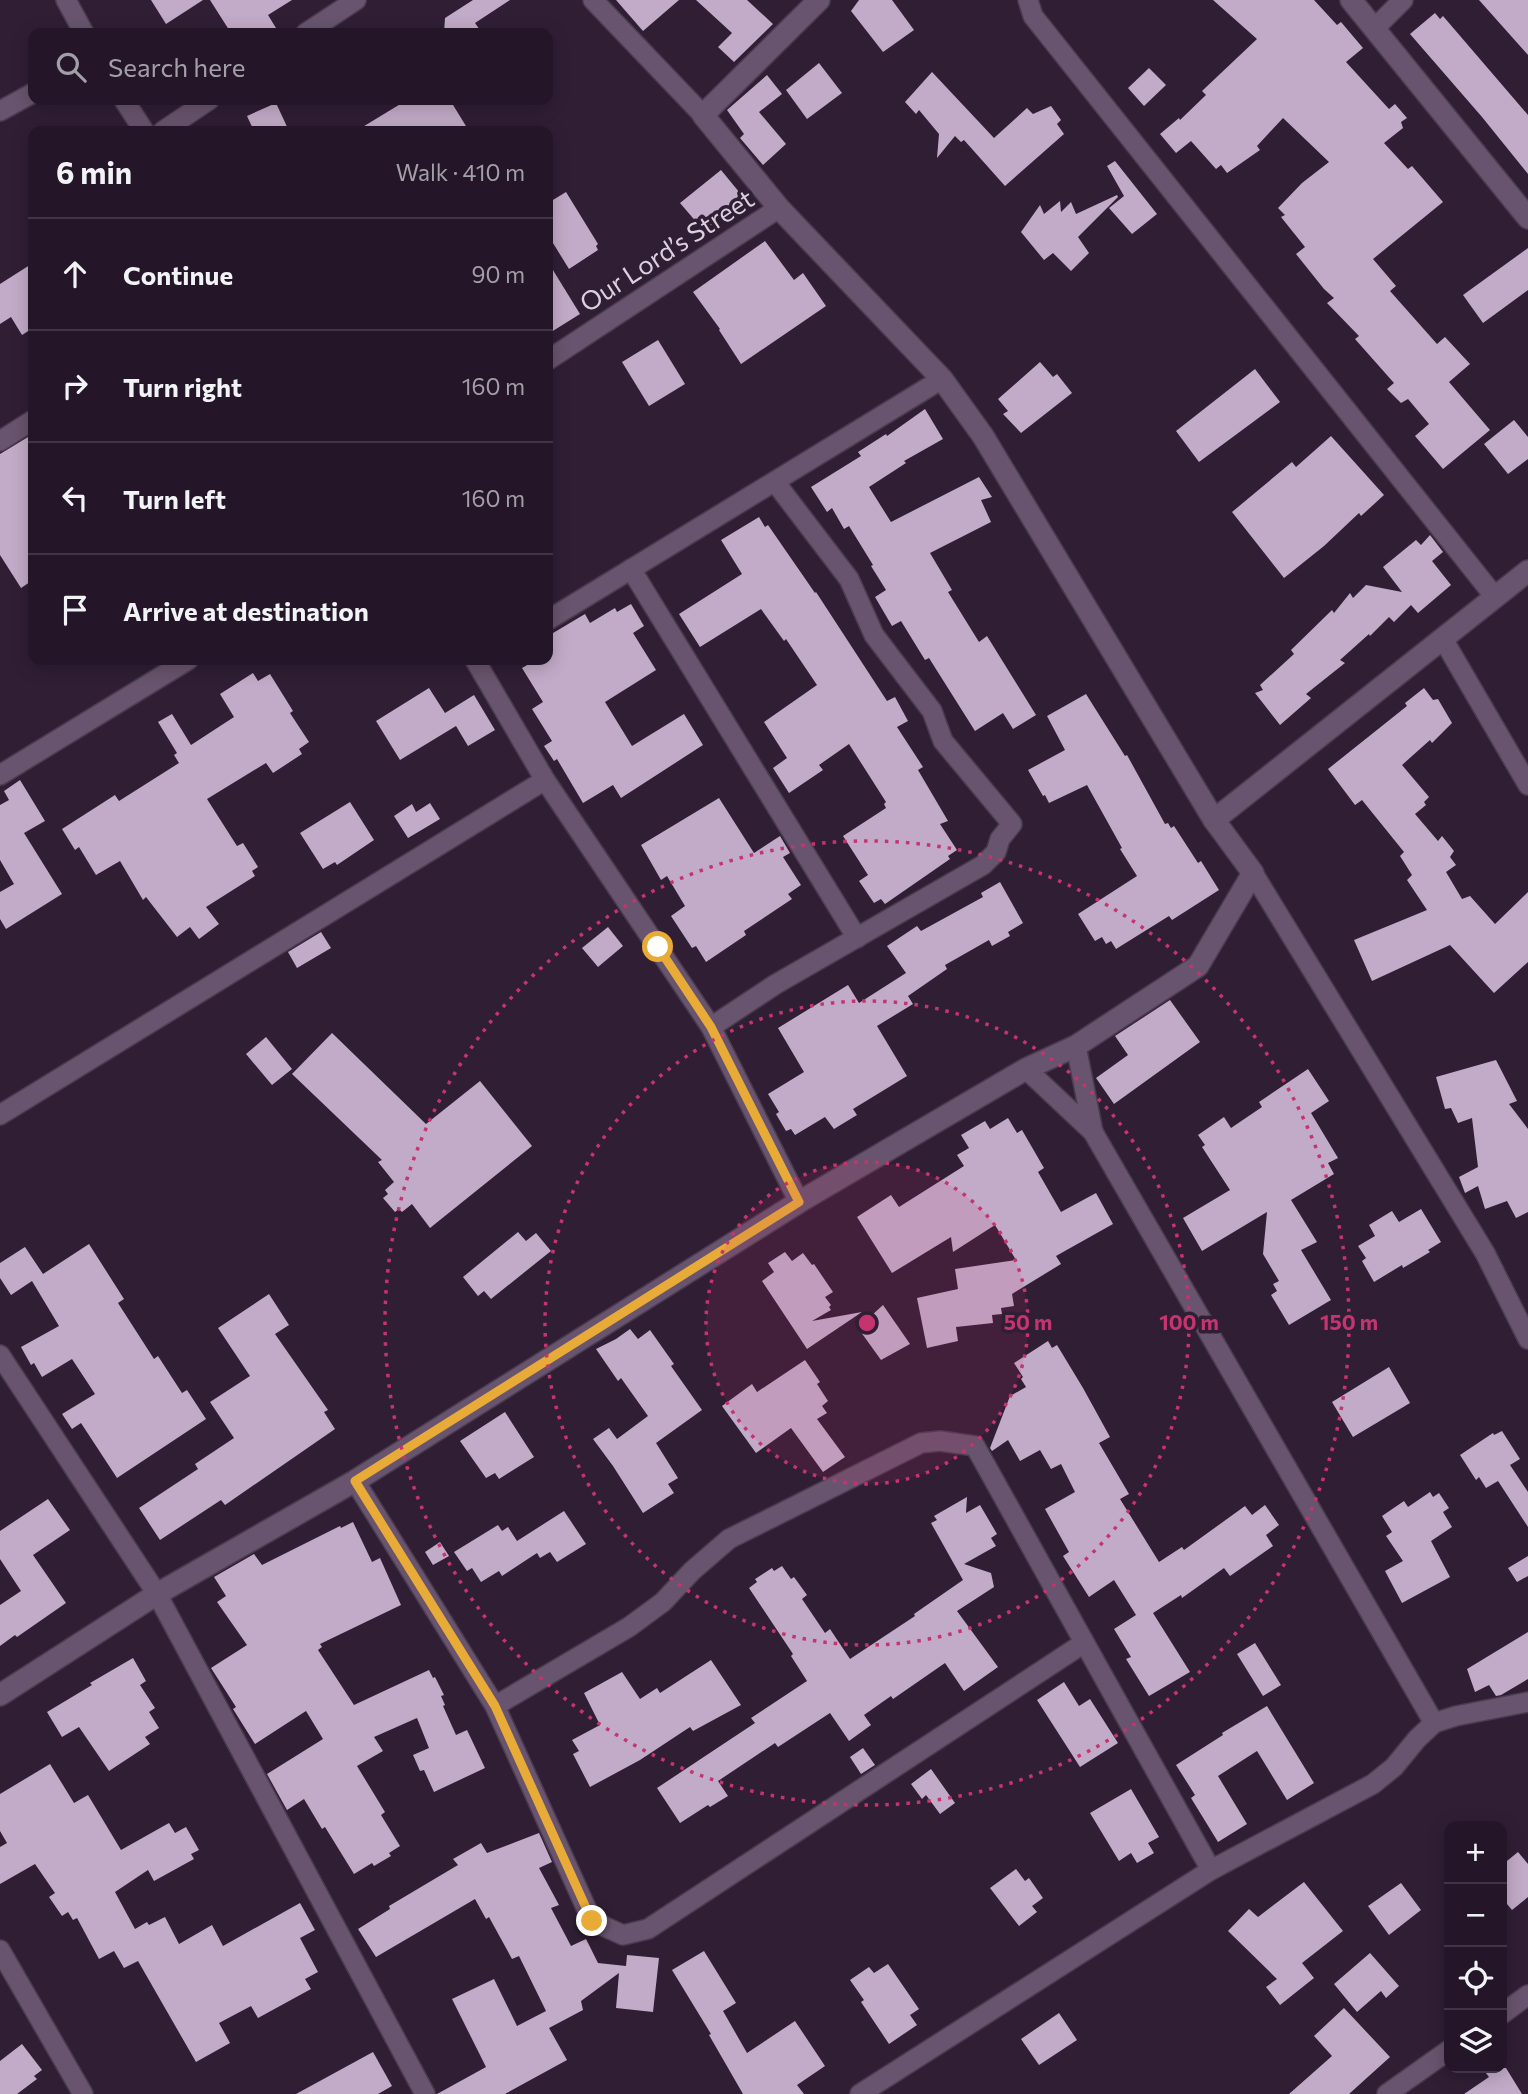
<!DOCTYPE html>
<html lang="en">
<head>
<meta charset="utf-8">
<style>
  body { margin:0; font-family:Commissioner,sans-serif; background:#2c1f30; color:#f1f3f6 }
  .controls { position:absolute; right:21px; bottom:21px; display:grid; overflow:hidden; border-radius:14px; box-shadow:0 4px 18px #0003 }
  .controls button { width:63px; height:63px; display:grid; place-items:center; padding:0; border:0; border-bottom:2px solid #413545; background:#241628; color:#f1f3f6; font:35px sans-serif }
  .stop { position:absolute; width:21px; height:21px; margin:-16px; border:5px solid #e8ab37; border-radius:50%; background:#fff }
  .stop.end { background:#e8ab37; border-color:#fff; box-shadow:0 2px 7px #0008 }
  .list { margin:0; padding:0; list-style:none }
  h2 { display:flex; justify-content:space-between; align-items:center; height:91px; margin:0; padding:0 28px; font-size:30px }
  h2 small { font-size:23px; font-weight:400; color:#a39fa8 }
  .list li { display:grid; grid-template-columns:46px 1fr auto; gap:21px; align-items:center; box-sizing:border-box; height:112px; padding:0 28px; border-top:2px solid #413545 }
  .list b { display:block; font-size:26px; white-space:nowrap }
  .list em { font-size:23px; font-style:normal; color:#a39fa8 }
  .icon { flex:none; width:38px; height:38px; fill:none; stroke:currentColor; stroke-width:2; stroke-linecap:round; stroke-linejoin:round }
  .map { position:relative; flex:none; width:1528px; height:2094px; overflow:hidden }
  .search { position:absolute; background:#241628; box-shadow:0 4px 18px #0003; left:28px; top:28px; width:525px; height:77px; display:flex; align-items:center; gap:18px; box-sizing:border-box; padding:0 24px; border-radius:14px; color:#a39fa8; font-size:26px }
  .panel { position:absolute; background:#241628; box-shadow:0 4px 18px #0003; left:28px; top:126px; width:525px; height:539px; border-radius:14px }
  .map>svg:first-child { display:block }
  .building { fill:#c2abc8 }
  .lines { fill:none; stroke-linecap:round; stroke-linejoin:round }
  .street-casing { stroke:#4b3b4e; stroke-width:22 }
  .secondary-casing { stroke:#4b3b4e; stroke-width:24 }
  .street { stroke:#68546e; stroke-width:19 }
  .secondary { stroke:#68546e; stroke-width:21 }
  .route { stroke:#e8ab37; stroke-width:9 }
  .ring { fill:none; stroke:#c6346f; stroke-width:3.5; stroke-dasharray:3.5 7 }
  .labels { text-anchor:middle; stroke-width:7; stroke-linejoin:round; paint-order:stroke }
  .street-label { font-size:26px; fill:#dbd0de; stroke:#301e35 }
  .centre { fill:#c6346f; stroke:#301e35; stroke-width:3.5 }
  .ring-label { font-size:21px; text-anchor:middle; font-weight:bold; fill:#c6346f; stroke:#301e35; stroke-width:7; stroke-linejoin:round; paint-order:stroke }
</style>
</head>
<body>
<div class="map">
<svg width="1528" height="2094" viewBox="0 0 1528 2094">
  <rect width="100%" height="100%" fill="#301e35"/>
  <!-- building -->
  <g class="building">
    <path d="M151,0H203L166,24Z"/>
    <path d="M210,0H292L268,15L276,28L267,33H231Z"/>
    <path d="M473,0H510L475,23L482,33H444L445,18Z"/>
    <path d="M616,0H679L643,31Z"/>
    <path d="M696,0H747L773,24L734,62L718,47L732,33Z"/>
    <path d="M859,0H892L914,30L883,52L851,11Z"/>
    <path d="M1213,0H1314L1337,25L1341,22L1363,48L1346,62L1389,109L1395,104L1407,118L1401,122L1403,128L1384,143L1408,169L1412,166L1443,202L1373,259L1396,286L1390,291L1437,344L1445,337L1470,364L1449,382L1490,430L1443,469L1415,436L1429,424L1408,399L1401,403L1387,389L1394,383L1355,339L1359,336L1327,303L1334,298L1324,289L1296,254L1305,247L1281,217L1285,215L1278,208L1302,183L1329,162L1283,118L1257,146L1260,150L1227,173L1221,165L1216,169L1191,141L1176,153L1160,134L1179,118L1180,120L1206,95L1202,91L1257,39Z"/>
    <path d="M1479,0H1528V55Z"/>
    <path d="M1435,13L1440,19L1443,16L1528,115V174L1482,117L1410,34Z"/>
    <path d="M819,63L842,93L807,119L786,90Z"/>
    <path d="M1149,68L1166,85L1144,106L1128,88Z"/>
    <path d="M932,72L994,138L1027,108L1033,114L1051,106L1061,120L1057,124L1064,134L1005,186L964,140L961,142L955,136L937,158L939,134L919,110L916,114L905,102Z"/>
    <path d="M767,75L782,94L759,112L786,144L763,165L740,138L744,134L727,110Z"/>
    <path d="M407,100H450L469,131H356Z"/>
    <path d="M276,103L289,131H254L247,116Z"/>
    <path d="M1115,161L1157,214L1132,234L1109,208L1124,196L1107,166Z"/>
    <path d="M721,170L744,198L704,231L680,203Z"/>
    <path d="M566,192L598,244L596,246L598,250L569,269L548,235V203Z"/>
    <path d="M1117,195L1118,197L1078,237L1089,253L1071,271L1053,253L1044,260L1021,232L1040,205L1044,214L1060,201L1061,212L1071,202L1076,214Z"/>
    <path d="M765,241L794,280L803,273L826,306L741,364L719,330L720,329L693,292Z"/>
    <path d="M1528,248V290L1483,323L1463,295Z"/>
    <path d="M548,262L580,314L548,334Z"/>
    <path d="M33,263V328L22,335L11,317L0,324V284Z"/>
    <path d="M658,340L685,384L649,406L622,362Z"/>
    <path d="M1040,362L1053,377L1057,374L1072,393L1021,433L1003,414L1008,411L998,399Z"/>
    <path d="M1255,369L1280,402L1199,462L1176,431Z"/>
    <path d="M925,409L943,439L904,461L906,463L869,487L891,522L979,477L992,497L981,500L991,522L930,553L952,590L948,592L979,642L987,636L1036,715L1013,729L1003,713L975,731L929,658L925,660L901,621L892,626L875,597L886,590L871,566L873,565L849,526L844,529L832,508L827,512L811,487L861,456L858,452L886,434L887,436Z"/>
    <path d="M1514,420L1528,437V459L1508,474L1484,444Z"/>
    <path d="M33,434V580L21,588L0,555V454Z"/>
    <path d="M1331,436L1384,495L1361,516L1359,513L1324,546L1284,578L1232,512L1292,462L1296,467Z"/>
    <path d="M759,517L765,527L768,525L815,593L816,592L887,701L895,697L908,721L897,727L923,767L918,770L948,821L940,824L957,850L948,856L950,859L885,904L881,899L874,903L859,881L868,875L843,836L886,808L884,804L886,802L849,744L819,765L823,770L789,793L773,768L787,758L764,722L817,685L786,639L784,641L761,609L700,647L679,614L742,574L721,540Z"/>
    <path d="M1430,535L1443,552L1432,561L1451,585L1418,613L1411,605L1394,622L1389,617L1370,636L1369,634L1340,660L1345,663L1306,694L1311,698L1280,725L1255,693L1263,690L1260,685L1294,654L1291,650L1332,610L1334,613L1350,593L1353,598L1366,585L1402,592L1383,567L1416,540L1421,545Z"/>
    <path d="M631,604L644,626L633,633L656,670L605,702L632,746L684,714L703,745L621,798L613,785L583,803L557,759L554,761L544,746L552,741L532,709L543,702L522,668L536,660H548V636L585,614L590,623L615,608L617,612Z"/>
    <path d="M253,673L258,681L270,674L293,711L290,713L309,742L299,749L302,754L273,773L266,763L207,799L237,846L243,843L258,867L252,871L255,876L206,907L219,924L199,939L190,927L177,937L146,897L143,900L120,861L96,875L79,847L75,850L62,829L115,795L119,801L179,763L174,755L177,753L158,722L172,714L191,745L234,717L220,694Z"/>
    <path d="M429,688L445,713L474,695L495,730L468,746L456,726L400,760L376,721Z"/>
    <path d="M1424,688L1433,700L1438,699L1452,723L1432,743L1430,740L1402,765L1429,797L1424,802L1426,805L1415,814L1438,841L1442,836L1454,851L1450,857L1456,865L1446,872L1462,899L1470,896L1495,924L1528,892V962L1494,993L1450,945L1372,981L1354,940L1427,910L1407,880L1412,875L1400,856L1404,852L1362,800L1355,805L1328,769L1407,706L1405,703Z"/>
    <path d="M1086,694L1125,756L1127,755L1165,824L1168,823L1171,828L1174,826L1198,863L1201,861L1219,890L1172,920L1169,916L1116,949L1111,941L1106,944L1102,937L1095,941L1078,914L1137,876L1120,849L1122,848L1087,785L1049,803L1045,795L1043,796L1028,770L1065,750L1047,716Z"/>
    <path d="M20,780L45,821L24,833L62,894L6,929L0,919V892L14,884L0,860V805L9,800L4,791Z"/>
    <path d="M719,798L754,853L780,836L790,853L783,857L801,885L788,894L792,899L744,931L746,935L706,962L696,946L692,948L671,916L685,906L667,876L661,880L641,845Z"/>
    <path d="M350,802L374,840L337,865L335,862L323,869L300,833Z"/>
    <path d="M430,803L440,819L408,838L394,816L412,804L416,812Z"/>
    <path d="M1000,882L1023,923L1008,932L1010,936L992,946L989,940L945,965L947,969L908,996L913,1004L877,1026L907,1076L853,1109L857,1115L834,1129L825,1117L795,1135L791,1129L786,1131L776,1114L779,1112L768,1094L804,1072L778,1028L848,985L859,1003L906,973L887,946L917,926L921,931L983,897L981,893Z"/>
    <path d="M608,927L623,946L598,967L582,948Z"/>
    <path d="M321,932L331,948L297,968L288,952Z"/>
    <path d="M1170,1000L1200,1042L1114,1104L1096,1078L1128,1055L1115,1036Z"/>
    <path d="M332,1033L426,1124L480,1081L532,1146L430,1228L412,1204L402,1212L399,1209L395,1212L383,1198L388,1194L385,1190L394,1182L378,1162L382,1160L292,1074Z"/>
    <path d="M266,1037L292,1069L272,1085L246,1054Z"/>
    <path d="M1496,1060L1517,1101L1509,1104L1528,1129V1212L1516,1218L1507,1201L1485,1209L1478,1186L1465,1193L1459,1177L1478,1167L1472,1118L1458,1123L1451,1108L1445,1109L1436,1077Z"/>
    <path d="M1308,1069L1329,1101L1311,1113L1338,1158L1328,1163L1334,1174L1291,1200L1317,1242L1301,1250L1331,1300L1289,1325L1271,1295L1277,1291L1273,1284L1279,1281L1263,1254L1267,1212L1202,1251L1183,1218L1230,1190L1202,1147L1205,1145L1198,1135L1224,1117L1231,1128L1262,1107L1259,1102Z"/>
    <path d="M1008,1118L1017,1133L1022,1130L1044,1168L1038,1172L1061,1212L1096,1193L1113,1224L1056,1256L1061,1264L1012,1294L1014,1306L1001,1308L1002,1314L992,1315L993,1323L956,1327L958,1341L927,1348L917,1298L958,1289L955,1269L1016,1260L995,1225L953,1252L951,1237L892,1273L857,1217L891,1195L899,1207L964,1166L957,1155L969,1148L961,1135L985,1121L990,1129Z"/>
    <path d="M1421,1209L1441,1242L1428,1250L1430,1252L1403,1268L1402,1265L1374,1282L1362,1261L1366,1258L1358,1246L1375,1236L1369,1225L1392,1211L1399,1222Z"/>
    <path d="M518,1232L526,1241L536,1233L551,1251L491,1299L484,1291L478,1296L463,1277Z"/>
    <path d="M89,1244L124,1299L118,1303L154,1359L158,1356L182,1393L187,1390L206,1419L117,1478L81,1423L72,1429L62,1414L95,1394L72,1359L42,1377L34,1363L31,1365L21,1347L59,1326L32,1281L11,1295L0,1278V1263L25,1247L43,1274Z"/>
    <path d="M785,1252L792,1261L803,1253L812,1265L814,1264L833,1292L825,1297L831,1305L829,1307L831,1310L812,1321L862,1312L807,1349L762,1281L774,1272L768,1263Z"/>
    <path d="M269,1294L289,1325L275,1334L328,1410L324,1412L335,1429L225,1505L221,1500L160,1540L139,1508L198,1469L195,1464L234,1438L210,1402L250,1376L218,1328Z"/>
    <path d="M883,1305L910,1344L881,1360L858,1328Z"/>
    <path d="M630,1329L638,1339L650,1330L674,1364L671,1366L702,1410L656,1443L678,1478L668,1484L674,1493L643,1513L613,1466L593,1439L609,1428L617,1439L648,1416L621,1378L618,1381L596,1349L616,1339Z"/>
    <path d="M1048,1341L1052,1348L1057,1345L1083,1388L1110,1437L1099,1443L1129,1494L1120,1499L1159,1562L1182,1547L1184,1550L1245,1506L1252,1515L1265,1505L1279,1525L1266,1535L1273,1546L1230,1576L1224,1568L1182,1598L1181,1595L1153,1613L1190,1672L1149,1696L1126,1659L1131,1657L1114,1629L1136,1615L1114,1580L1089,1597L1063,1556L1069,1552L1045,1509L1075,1492L1061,1464L1051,1469L1040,1450L1020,1461L1008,1440L992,1451L990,1448L1010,1396L1026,1387L1021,1379L1023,1377L1014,1363Z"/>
    <path d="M805,1360L820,1382L817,1384L828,1401L822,1406L827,1413L817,1419L845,1457L823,1472L791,1428L756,1453L722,1406L752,1384L757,1392Z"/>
    <path d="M1389,1367L1410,1403L1353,1437L1332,1402Z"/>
    <path d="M505,1412L534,1457L499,1479L495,1473L486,1478L460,1441Z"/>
    <path d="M1502,1431L1520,1459L1510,1465L1528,1492V1527L1498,1481L1486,1488L1479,1477L1476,1480L1460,1455L1493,1433L1494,1435Z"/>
    <path d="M1430,1492L1433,1497L1439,1493L1449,1508L1443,1512L1452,1527L1431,1541L1450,1577L1402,1603L1385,1571L1403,1561L1386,1536L1392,1532L1382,1516L1404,1501L1408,1507Z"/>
    <path d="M967,1497L966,1513L980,1505L997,1534L991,1538L996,1546L964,1564L991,1573L994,1587L957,1611L998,1667L964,1691L945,1663L893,1699L891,1696L864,1715L871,1725L849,1741L830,1713L778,1747L775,1743L718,1781L728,1796L710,1807L708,1805L680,1823L657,1788L755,1723L751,1718L807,1681L791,1656L793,1654L749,1588L757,1582L755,1579L772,1568L774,1571L782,1566L791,1579L794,1577L807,1595L802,1599L825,1633L830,1629L850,1659L915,1616L914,1614L963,1580L931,1523L937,1520L934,1516Z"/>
    <path d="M48,1499L70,1530L33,1555L66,1603L17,1637L15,1635L0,1646V1605L21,1591L0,1559V1531Z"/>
    <path d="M564,1511L586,1544L557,1562L550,1552L540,1558L537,1553L502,1576L499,1571L481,1582L472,1568L467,1571L454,1552L498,1525L502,1531L508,1527L517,1541Z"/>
    <path d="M353,1522L372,1562L380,1558L401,1605L320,1644L322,1647L318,1650L354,1705L429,1670L433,1678L435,1677L444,1695L441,1696L445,1705L443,1706L456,1735L467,1730L485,1768L434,1792L424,1770L420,1771L413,1755L429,1748L417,1718L374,1737L383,1751L357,1766L385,1812L381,1815L400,1846L389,1853L391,1856L374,1866L372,1863L354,1874L325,1827L322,1829L304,1799L287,1810L267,1774L323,1739L306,1711L255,1744L233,1709L236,1707L211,1668L247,1645L217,1602L226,1596L214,1577L254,1554L262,1565L340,1526L341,1528Z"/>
    <path d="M440,1542L449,1556L433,1565L425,1552Z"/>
    <path d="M1528,1556V1576L1517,1582L1508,1568Z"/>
    <path d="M1528,1632V1679L1501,1695L1496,1696L1489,1685L1475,1692L1467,1669Z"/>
    <path d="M1255,1643L1281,1685L1263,1696L1237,1654Z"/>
    <path d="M133,1658L146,1681L140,1685L155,1708L149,1712L159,1728L145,1737L150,1744L109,1771L79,1727L62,1737L47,1712L92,1685L90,1683Z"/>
    <path d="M711,1660L741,1705L693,1731L690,1727L640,1760L590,1787L573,1754L579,1751L572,1740L600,1725L584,1693L622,1672L640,1699L657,1688L660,1693Z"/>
    <path d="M1064,1682L1079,1706L1090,1699L1118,1743L1080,1767L1037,1700Z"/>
    <path d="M1267,1706L1314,1783L1287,1800L1257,1751L1218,1776L1247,1824L1218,1842L1191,1798L1195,1795L1176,1765L1223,1735L1222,1733Z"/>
    <path d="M863,1748L875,1765L861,1774L850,1757Z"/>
    <path d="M50,1764L74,1803L88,1795L121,1850L169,1823L175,1833L186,1827L199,1850L191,1854L194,1859L154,1881L148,1870L115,1892L135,1929L147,1922L149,1925L165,1917L179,1944L212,1925L223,1946L300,1903L315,1930L300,1938L318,1972L305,1979L311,1989L258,2018L251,2006L219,2023L230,2043L196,2062L138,1961L124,1968L114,1951L99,1959L77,1918L73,1920L68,1912L62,1916L49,1897L55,1893L35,1864L0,1884V1847L7,1843L0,1831V1794Z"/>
    <path d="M931,1769L955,1803L940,1814L926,1795L922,1799L911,1784Z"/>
    <path d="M1131,1789L1159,1837L1148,1843L1154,1853L1137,1863L1131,1853L1119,1861L1090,1813Z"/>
    <path d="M539,1833L552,1862L539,1868L559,1905L551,1908L571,1946L586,1939L598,1963L626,1966L627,1955L659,1958L653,2012L616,2008L619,1973L581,2001L583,2010L549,2028L567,2060L505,2094H437L486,2067L452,1999L494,1979L517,2026L546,2011L519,1956L512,1959L489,1917L486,1919L475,1899L376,1957L358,1929L390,1909L389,1906L458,1865L453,1859L481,1843L487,1853Z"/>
    <path d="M1518,1852L1528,1864V1897L1512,1910L1502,1898V1865Z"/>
    <path d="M1016,1869L1025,1881L1029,1878L1043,1898L1032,1906L1037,1912L1019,1926L990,1888Z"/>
    <path d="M1304,1882L1343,1931L1302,1963L1314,1978L1280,2005L1266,1987L1277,1979L1228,1931L1249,1909L1258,1917Z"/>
    <path d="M1401,1883L1421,1910L1389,1935L1368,1906Z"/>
    <path d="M704,1951L736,2003L723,2011L747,2053L795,2021L825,2066L797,2085L804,2094H743L709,2035L711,2034L672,1970Z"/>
    <path d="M1370,1953L1399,1986L1386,1998L1381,1991L1357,2012L1334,1984Z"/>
    <path d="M888,1964L919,2009L910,2015L917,2025L889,2044L861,2002L864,2000L850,1980L869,1967L874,1973Z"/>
    <path d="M1344,2008L1390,2057L1349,2094H1289L1332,2056L1314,2036Z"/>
    <path d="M1059,2013L1077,2040L1039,2065L1021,2039Z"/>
    <path d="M22,2044L42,2070L34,2076L37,2079L17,2094H0V2061Z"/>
    <path d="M373,2052L392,2086L378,2094H296Z"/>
    <path d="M1482,2068H1506L1522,2094H1464L1489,2077Z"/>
  </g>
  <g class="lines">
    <!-- street casing -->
    <g class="street-casing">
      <g id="street">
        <path d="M66,0L84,33"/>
        <path d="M593,0L703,115"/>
        <path d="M1028,0L1033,16L1495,597"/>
        <path d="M1374,29L1403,0"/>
        <path d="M306,33L356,0"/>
        <path d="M124,100L144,131"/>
        <path d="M0,111L33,93"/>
        <path d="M163,131L209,100"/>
        <path d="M548,360L779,208"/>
        <path d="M0,441L33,420"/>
        <path d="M631,569L857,938"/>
        <path d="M548,620L942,379"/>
        <path d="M1443,639L1528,785"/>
        <path d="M475,660L545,780L711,1027L799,1202"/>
        <path d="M0,775L188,660"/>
        <path d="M1253,873L1485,1253L1528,1339"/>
        <path d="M711,1027L776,984L983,865L996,852L1000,839L1012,824L943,741L932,711L874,635L849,579L775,482"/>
        <path d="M1076,1046L1093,1132"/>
        <path d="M1026,1069L1093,1132L1434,1723"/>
        <path d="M0,1115L545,780"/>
        <path d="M0,1355L157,1594L425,2094"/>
        <path d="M355,1481L495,1706L592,1921L623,1935L648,1929L1084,1643"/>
        <path d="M495,1706L629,1627L663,1602L692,1571L729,1539L921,1443L940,1441L975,1446L1211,1870"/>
        <path d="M0,1950L83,2094"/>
        <path d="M1502,2014L1528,1995"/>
        <path d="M860,2094L1211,1870L1373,1784L1394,1767L1417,1739L1434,1723L1456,1716L1528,1702"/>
        <path d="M1387,2094L1449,2050"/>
      </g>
    </g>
    <!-- secondary casing -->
    <g class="secondary-casing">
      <g id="secondary">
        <path d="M819,0L703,115L779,208L942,379L983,436L1214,820"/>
        <path d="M1351,0L1528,218"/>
        <path d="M0,1695L157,1594L355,1481L799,1202L1026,1069L1076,1046L1198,966L1253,873L1214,820L1528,571"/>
      </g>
    </g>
    <!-- street -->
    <use href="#street" class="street"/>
    <!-- secondary -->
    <use href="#secondary" class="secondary"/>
  </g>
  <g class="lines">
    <!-- route -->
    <path class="route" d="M592,1921L495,1706L355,1481L799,1202L711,1027L658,947"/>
  </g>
  <!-- distance rings -->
  <circle cx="867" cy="1323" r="161" fill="#c6346f" fill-opacity=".12"/>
  <g class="ring">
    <circle cx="867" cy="1323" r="161"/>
    <circle cx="867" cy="1323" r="322"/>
    <circle cx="867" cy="1323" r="482"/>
  </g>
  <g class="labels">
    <!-- street labels -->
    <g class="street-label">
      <text transform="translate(667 251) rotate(-33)" y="9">Our Lord’s Street</text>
    </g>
  </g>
  <circle cx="867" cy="1323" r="10" class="centre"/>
  <g class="ring-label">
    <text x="1028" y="1330">50 m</text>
    <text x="1189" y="1330">100 m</text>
    <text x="1349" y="1330">150 m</text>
  </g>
</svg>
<div class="controls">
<button>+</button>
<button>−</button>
<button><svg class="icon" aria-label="locate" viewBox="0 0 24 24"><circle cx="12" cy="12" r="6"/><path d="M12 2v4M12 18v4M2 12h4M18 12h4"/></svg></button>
<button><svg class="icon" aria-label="layers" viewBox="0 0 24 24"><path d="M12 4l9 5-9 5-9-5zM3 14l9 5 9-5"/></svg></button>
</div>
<div class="stop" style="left:658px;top:947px"></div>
<div class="stop end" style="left:592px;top:1921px"></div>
<div class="search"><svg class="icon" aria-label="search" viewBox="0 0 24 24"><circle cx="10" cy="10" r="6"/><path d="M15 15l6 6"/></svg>Search here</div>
<section class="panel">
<h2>6 min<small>Walk · 410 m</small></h2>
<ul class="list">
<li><svg class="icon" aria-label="ahead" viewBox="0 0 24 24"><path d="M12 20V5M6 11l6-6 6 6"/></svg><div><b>Continue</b></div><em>90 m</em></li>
<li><svg class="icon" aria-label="right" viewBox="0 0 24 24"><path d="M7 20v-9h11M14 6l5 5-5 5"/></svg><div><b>Turn right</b></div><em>160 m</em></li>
<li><svg class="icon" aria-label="left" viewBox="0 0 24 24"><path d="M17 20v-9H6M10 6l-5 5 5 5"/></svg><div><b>Turn left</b></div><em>160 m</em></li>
<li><svg class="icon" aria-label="arrive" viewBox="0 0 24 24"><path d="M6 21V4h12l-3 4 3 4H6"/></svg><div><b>Arrive at destination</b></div></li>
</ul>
</section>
</div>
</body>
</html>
